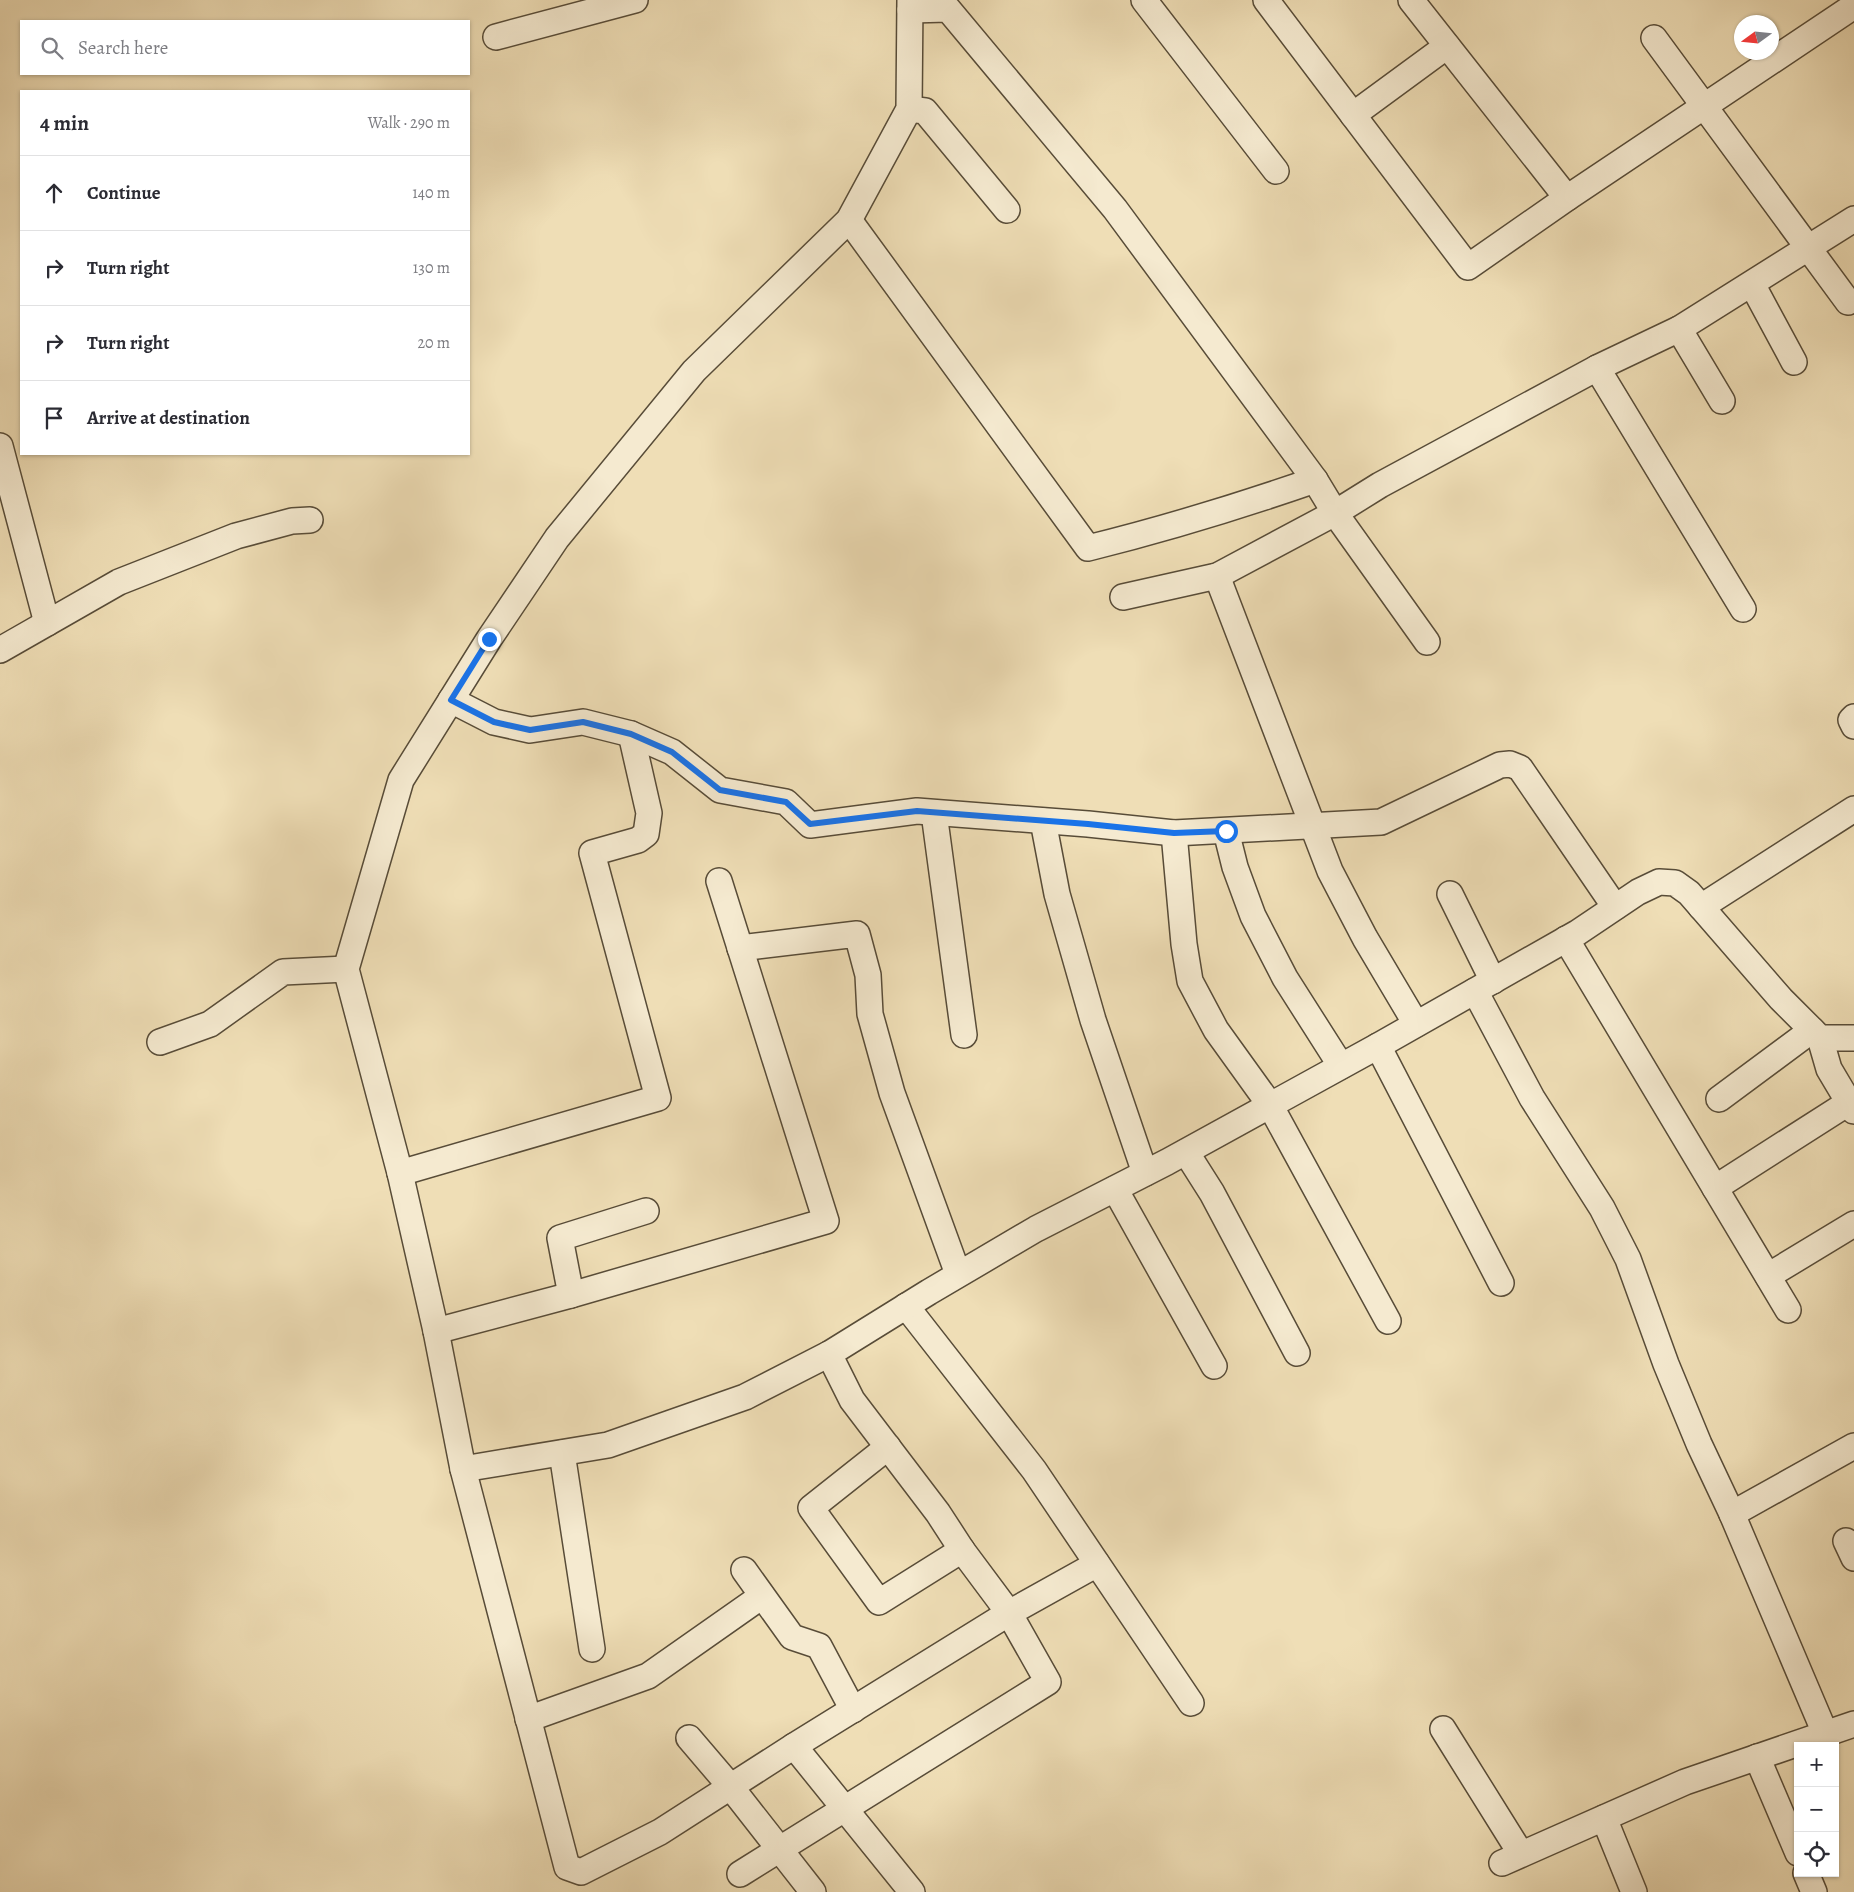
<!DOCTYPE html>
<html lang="en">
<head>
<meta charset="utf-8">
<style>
  body { margin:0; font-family:Alegreya,serif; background:#f2f2f3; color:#2b2b33 }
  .controls { position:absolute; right:15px; bottom:15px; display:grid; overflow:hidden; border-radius:0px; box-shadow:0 1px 4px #0004 }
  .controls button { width:45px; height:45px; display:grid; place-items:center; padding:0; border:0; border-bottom:1px solid #e1e1e2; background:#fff; color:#2b2b33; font:25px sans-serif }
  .compass { position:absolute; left:1734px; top:15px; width:45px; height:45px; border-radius:50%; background:#fff; box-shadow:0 1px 4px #0004; rotate:255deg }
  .stop { position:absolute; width:15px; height:15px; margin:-11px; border:4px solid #1a73e8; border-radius:50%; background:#fff }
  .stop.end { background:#1a73e8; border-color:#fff; box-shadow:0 1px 5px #0008 }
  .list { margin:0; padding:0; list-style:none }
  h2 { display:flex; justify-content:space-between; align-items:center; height:65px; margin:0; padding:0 20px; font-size:21px }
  h2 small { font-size:16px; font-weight:400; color:#7c7c81 }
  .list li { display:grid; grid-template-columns:32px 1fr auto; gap:15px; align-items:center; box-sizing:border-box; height:75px; padding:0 20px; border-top:1px solid #e1e1e2 }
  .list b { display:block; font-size:19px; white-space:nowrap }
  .list em { font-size:16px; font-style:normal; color:#7c7c81 }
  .icon { flex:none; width:28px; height:28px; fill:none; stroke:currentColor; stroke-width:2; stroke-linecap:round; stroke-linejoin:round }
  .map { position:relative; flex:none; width:1854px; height:1892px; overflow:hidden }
  .search { position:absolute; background:#fff; box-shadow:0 1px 4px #0004; left:20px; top:20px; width:450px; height:55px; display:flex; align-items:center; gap:12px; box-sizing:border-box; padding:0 18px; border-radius:0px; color:#7c7c81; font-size:19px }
  .panel { position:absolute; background:#fff; box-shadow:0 1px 4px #0004; left:20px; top:90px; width:450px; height:365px; border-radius:0px }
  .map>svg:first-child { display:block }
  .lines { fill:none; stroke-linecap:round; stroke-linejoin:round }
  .minor-casing { stroke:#584c38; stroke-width:28 }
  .minor { stroke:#f5ead0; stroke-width:25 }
  .route { stroke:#1a73e8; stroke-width:6 }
</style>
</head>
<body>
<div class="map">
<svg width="1854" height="1892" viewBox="0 0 1854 1892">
  <rect width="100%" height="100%" fill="#efdeb6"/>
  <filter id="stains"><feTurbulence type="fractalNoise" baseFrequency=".004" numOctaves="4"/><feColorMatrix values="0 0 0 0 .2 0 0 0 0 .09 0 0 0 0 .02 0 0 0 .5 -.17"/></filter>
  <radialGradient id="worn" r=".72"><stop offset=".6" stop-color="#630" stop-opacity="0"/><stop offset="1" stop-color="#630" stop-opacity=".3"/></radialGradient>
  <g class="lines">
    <!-- minor casing -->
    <g class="minor-casing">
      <g id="minor">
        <path d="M910,0L909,109L849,220L694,371L557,538L489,639L401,780L346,969L400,1173L436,1331L463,1469L567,1867L581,1872L660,1832L794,1746L1009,1613L1097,1564"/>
        <path d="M1144,0L1276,171"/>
        <path d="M1266,0L1468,267L1567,198L1854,6"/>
        <path d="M1411,0L1567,198"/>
        <path d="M910,10L948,9L1115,209L1315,480L1335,513L1427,642"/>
        <path d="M496,37L635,0"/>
        <path d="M1654,38L1848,302"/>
        <path d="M909,109L925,111L1007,210"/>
        <path d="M1353,115L1447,46"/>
        <path d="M849,220L1088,548C1165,529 1240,506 1315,480"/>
        <path d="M1752,284L1794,362"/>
        <path d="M1679,329L1722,401"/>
        <path d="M1597,368L1743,609"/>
        <path d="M0,446L47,623"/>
        <path d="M1217,576L1330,871L1365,938L1416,1024"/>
        <path d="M1123,597L1217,576L1335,513L1380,485L1597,368L1679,329L1854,219"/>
        <path d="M0,650L119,582L236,536L292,521L310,520"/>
        <path d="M451,700L494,722L530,730L583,722L631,734L672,752L720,790L786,802L810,825L917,811L1088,824L1174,833L1381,822L1500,765L1510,764L1520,768L1615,907"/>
        <path d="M1854,717L1851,720L1854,726"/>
        <path d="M934,813L964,1035"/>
        <path d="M1043,821L1057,894L1093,1020L1145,1173"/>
        <path d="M1226,831L1235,867L1253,916L1285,978L1341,1066"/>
        <path d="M1174,833L1184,944L1190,981L1216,1030L1270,1105L1388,1321"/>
        <path d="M1450,894L1493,981"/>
        <path d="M1701,907L1854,809"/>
        <path d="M1566,939L1788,1310"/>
        <path d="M740,948L857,934L868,975L870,1014L892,1093L958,1274"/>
        <path d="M1475,991L1532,1098L1602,1208L1628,1259L1666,1364L1699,1444L1732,1514"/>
        <path d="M1820,1038L1829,1069L1854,1111"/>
        <path d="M160,1042L210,1024L283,972L346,969"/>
        <path d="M1378,1046L1501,1283"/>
        <path d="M1719,1099L1812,1030"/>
        <path d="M1186,1152L1212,1193L1297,1353"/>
        <path d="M400,1173L658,1098L592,853L638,840L646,834L649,813L631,734"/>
        <path d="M1715,1188L1848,1103"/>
        <path d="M1115,1189L1214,1366"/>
        <path d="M1768,1276L1854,1224"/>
        <path d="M571,1295L560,1238L646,1211"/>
        <path d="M906,1306L1034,1470L1191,1703"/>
        <path d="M436,1331L571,1295L826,1221L719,881"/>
        <path d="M888,1447L811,1508L879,1602L962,1550"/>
        <path d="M562,1453L592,1649"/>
        <path d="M463,1469L608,1445L745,1397L829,1354L929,1292L1036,1229L1167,1162L1378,1046L1577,933L1638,892L1659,882L1675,883L1689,893L1781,999L1820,1038H1854"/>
        <path d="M1846,1541L1854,1558"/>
        <path d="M744,1570L792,1637L819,1646L853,1710"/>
        <path d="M528,1719L648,1676L762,1596"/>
        <path d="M1443,1729L1521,1854"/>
        <path d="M1825,1733L1732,1514L1854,1446"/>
        <path d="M689,1738L730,1786L813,1892"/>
        <path d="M794,1746L912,1892"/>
        <path d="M1757,1757L1798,1853"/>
        <path d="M1604,1818L1634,1892"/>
        <path d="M1502,1863L1685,1782L1854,1724"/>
        <path d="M1806,1873L1814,1892"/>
        <path d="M740,1874L1048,1682L1009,1613L962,1550L938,1513L852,1400L829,1354"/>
      </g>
    </g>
    <!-- minor -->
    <use href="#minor" class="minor"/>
  </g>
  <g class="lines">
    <!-- route -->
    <path class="route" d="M489,639L451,700L494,722L530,730L583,722L631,734L672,752L720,790L786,802L810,824L917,811L1088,824L1174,833L1226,831"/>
  </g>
  <rect width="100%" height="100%" filter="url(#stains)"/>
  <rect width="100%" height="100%" fill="url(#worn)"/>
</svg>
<div class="controls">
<button>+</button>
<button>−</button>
<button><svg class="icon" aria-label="locate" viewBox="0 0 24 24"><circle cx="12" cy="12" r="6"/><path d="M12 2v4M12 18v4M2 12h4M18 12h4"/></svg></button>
</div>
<svg class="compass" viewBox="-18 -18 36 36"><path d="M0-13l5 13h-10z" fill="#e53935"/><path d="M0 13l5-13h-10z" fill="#7c7c81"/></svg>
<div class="stop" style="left:1226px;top:831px"></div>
<div class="stop end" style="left:489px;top:639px"></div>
<div class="search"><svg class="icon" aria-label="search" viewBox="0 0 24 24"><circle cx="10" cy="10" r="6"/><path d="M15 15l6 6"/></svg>Search here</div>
<section class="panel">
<h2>4 min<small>Walk · 290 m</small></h2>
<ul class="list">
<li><svg class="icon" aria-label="ahead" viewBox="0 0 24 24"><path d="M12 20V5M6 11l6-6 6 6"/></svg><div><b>Continue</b></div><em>140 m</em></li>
<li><svg class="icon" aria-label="right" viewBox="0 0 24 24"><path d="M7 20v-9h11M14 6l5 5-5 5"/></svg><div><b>Turn right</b></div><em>130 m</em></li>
<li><svg class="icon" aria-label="right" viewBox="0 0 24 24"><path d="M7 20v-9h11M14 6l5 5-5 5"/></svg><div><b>Turn right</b></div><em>20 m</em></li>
<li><svg class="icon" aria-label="arrive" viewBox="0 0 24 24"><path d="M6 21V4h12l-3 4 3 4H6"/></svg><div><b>Arrive at destination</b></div></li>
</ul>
</section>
</div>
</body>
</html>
